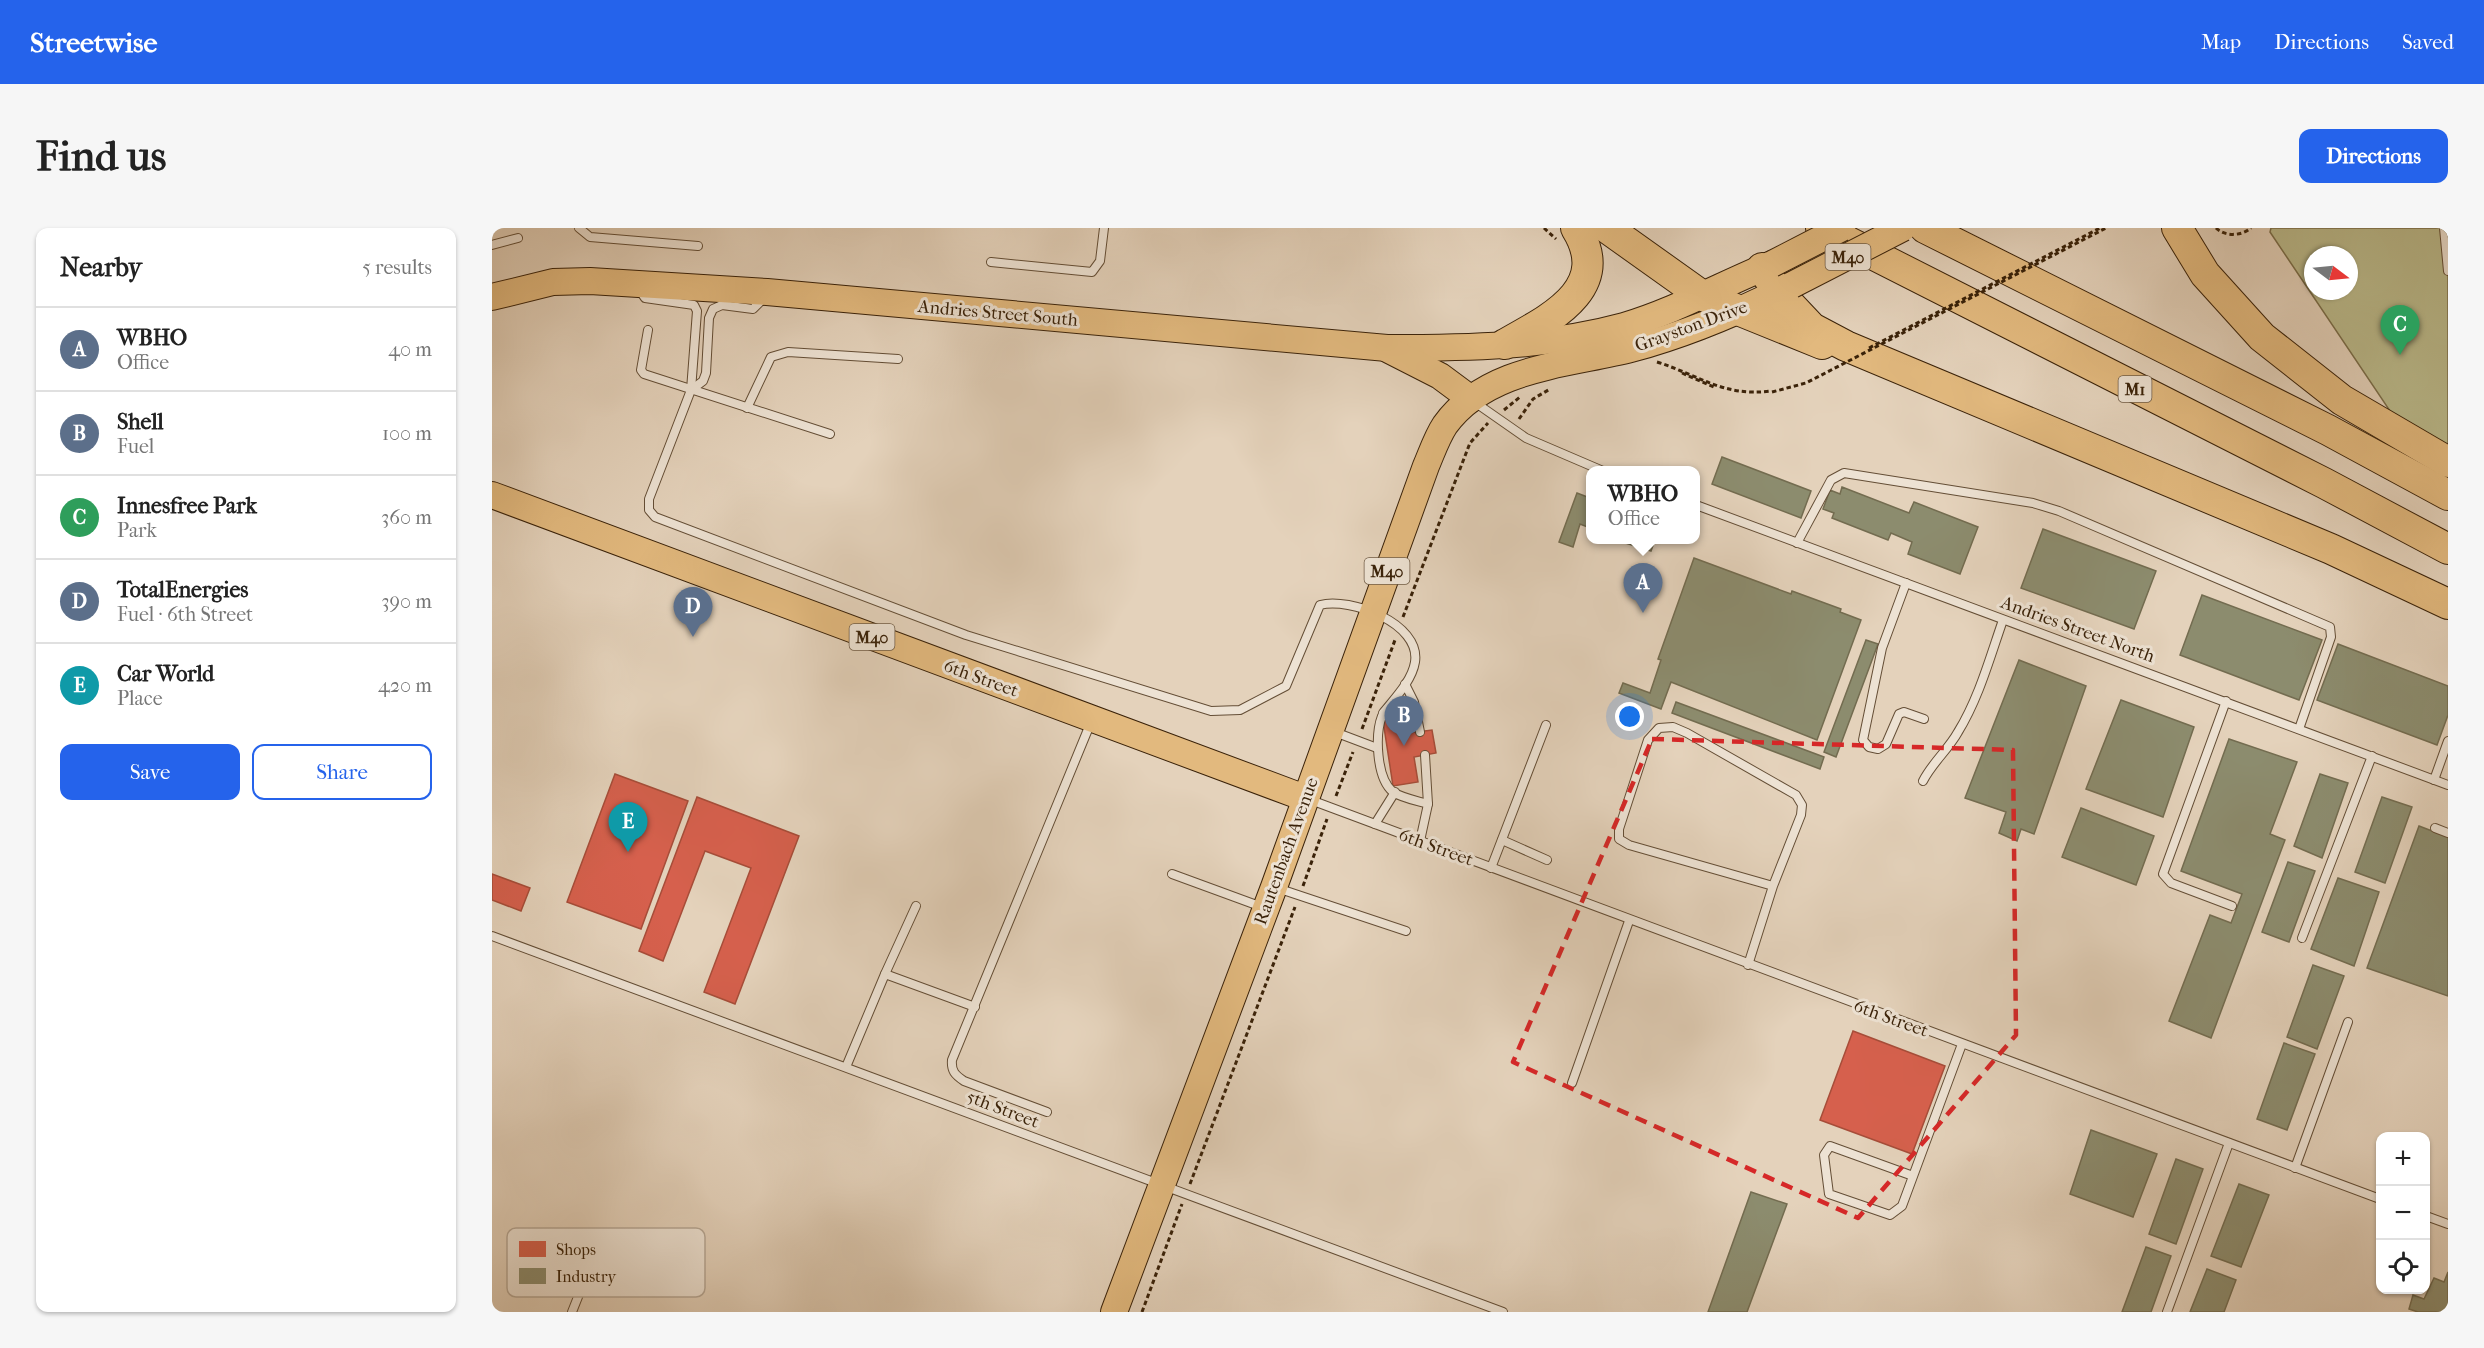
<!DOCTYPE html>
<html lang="en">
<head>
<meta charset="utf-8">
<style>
  body { margin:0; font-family:"IM FELL French Canon",serif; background:#f6f6f6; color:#222 }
  .controls { position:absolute; right:18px; bottom:18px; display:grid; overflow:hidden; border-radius:12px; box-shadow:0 2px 4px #0004 }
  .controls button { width:54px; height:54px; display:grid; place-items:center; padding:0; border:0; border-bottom:2px solid #e0e0e0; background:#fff; color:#222; font:30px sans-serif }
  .compass { position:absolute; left:1812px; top:18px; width:54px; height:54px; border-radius:50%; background:#fff; box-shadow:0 2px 4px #0004; rotate:106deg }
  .you { position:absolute; left:1138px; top:489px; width:21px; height:21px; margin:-15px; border:4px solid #fff; border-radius:50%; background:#1a73e8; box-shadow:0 0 0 9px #1a73e833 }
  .badge { display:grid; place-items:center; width:39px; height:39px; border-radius:50%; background:#2563eb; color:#fff; font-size:20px; font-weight:700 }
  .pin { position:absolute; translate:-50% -50px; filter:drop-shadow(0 2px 3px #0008) }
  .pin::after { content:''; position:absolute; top:32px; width:21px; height:18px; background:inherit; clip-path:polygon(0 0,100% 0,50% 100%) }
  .popup { position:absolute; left:1094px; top:238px; width:114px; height:78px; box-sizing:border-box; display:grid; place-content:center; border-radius:12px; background:#fff; filter:drop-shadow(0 2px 4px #0005); font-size:20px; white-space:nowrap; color:#767676 }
  .popup b { font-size:22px; color:#222 }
  .popup::after { content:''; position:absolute; left:50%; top:100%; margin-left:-12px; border:12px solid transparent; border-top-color:#fff }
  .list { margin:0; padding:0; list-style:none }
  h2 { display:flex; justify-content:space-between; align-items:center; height:78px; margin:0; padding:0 24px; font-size:26px }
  h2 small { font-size:20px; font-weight:400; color:#767676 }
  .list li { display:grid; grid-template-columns:39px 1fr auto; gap:18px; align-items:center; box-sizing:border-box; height:84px; padding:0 24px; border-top:2px solid #e0e0e0 }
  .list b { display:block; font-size:22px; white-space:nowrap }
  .list p { margin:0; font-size:20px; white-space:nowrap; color:#767676 }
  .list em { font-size:20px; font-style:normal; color:#767676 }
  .actions { display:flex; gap:12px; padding:18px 24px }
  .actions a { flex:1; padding:14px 0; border:2px solid #2563eb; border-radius:12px; text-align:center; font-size:21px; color:#2563eb }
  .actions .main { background:#2563eb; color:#fff }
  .icon { flex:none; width:33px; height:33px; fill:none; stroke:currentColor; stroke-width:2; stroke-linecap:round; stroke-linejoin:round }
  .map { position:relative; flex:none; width:1956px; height:1084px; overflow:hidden; border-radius:12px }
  header { display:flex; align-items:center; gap:36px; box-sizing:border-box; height:84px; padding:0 30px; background:#2563eb; color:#fff }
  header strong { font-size:28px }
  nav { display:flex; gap:33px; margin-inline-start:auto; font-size:21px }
  .intro { display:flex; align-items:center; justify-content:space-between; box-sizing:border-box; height:144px; padding:0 36px }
  h1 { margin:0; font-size:42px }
  .button { padding:15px 27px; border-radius:12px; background:#2563eb; color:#fff; font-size:21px; font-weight:700 }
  main { display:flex; gap:36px; padding:0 36px }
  aside { flex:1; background:#fff; border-radius:12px; box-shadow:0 2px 4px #0004 }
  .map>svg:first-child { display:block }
  .green { fill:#baba8c; stroke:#7a6e4a; stroke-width:1.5; fill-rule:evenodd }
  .shops { fill:#d6604d; stroke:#a74d39; stroke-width:1.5 }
  .industry { fill:#8c8c6e; stroke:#736c50; stroke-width:1.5 }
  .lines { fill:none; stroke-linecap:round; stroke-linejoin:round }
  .service-casing { stroke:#644e36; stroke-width:10 }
  .primary-casing { stroke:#3a2209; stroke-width:28 }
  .motorway-casing { stroke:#3a2209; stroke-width:32 }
  .path { stroke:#3a2209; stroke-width:3; stroke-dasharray:4.5 3; stroke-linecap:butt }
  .service { stroke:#ede2d3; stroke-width:8 }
  .primary { stroke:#e2b97e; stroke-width:26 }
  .motorway { stroke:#e2b97e; stroke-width:30 }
  .primary-bridge-casing { stroke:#3a2209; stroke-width:28; stroke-linecap:butt }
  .path-bridge { stroke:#3a2209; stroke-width:3; stroke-dasharray:4.5 3; stroke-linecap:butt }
  .primary-bridge { stroke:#e2b97e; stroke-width:26 }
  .marked { fill:none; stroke:#d62828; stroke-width:4.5; stroke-dasharray:12 8; stroke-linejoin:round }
  .labels { text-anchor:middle; stroke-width:6; stroke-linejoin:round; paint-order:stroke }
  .shield { fill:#ede2d3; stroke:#705c46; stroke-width:1.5 }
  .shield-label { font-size:16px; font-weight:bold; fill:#3a2209 }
  .street-label { font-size:18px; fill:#3a2209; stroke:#ede2d3 }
  .key { fill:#ede2d3; stroke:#b7a896; stroke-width:1.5 }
  .key-label { font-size:16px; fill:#3a2209 }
</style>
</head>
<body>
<header>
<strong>Streetwise</strong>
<nav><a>Map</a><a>Directions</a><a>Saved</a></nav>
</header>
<div class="intro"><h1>Find us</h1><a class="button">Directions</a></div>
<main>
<aside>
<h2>Nearby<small>5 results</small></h2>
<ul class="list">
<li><span class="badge" style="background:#5c6f8a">A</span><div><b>WBHO</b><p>Office</p></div><em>40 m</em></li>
<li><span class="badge" style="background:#5c6f8a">B</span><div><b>Shell</b><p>Fuel</p></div><em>100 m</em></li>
<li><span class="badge" style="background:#2e9e5b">C</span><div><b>Innesfree Park</b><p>Park</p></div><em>360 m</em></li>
<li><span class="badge" style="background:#5c6f8a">D</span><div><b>TotalEnergies</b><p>Fuel · 6th Street</p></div><em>390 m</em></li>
<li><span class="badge" style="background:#0f9aa8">E</span><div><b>Car World</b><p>Place</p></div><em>420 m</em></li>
</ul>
<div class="actions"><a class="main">Save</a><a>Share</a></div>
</aside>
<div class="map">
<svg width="1956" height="1084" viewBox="0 0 1956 1084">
  <rect width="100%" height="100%" fill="#e4d2bb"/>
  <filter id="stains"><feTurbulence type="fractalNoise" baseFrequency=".00333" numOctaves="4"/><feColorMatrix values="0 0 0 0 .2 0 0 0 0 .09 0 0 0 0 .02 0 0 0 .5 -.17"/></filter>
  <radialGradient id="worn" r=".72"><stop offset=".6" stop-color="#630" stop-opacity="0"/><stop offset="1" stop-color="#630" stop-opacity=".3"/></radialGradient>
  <!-- green -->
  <path class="green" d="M1779,0H1956V223L1904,192L1778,4ZM1821,27H1857V63H1821Z"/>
  <!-- shops -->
  <g class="shops">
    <path d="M913,482L917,505L940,502L944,525L922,529L926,554L901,558L890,486Z"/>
    <path d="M123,546L196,573L149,701L75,674Z"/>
    <path d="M205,569L307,608L243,776L212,764L259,640L213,623L171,733L147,723Z"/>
    <path d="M0,646L38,660L29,683L0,672Z"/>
    <path d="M1361,803L1453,838L1420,926L1328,892Z"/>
  </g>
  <!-- industry -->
  <g class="industry">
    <path d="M1230,229L1319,263L1309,290L1220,256Z"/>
    <path d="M1350,259L1417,285L1422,274L1486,299L1468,346L1416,326L1420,314L1399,305L1396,312L1340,290L1342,285L1331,281L1338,262L1348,266Z"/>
    <path d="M1085,265L1098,270V300L1088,296L1081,319L1067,314Z"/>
    <path d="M1551,301L1664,343L1642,401L1529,360Z"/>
    <path d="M1124,312H1163L1159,323Z"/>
    <path d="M1202,330L1299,366L1300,363L1349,381L1348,384L1369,392L1325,512L1179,454L1169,481L1127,465L1131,455L1158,465L1169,432L1166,431Z"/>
    <path d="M1710,367L1830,412L1807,472L1688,427Z"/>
    <path d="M1374,412L1386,416L1344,529L1332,524Z"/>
    <path d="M1846,416L1956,458V487L1945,517L1825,472Z"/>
    <path d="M1527,432L1594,458L1542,606L1529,601L1525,613L1507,605L1514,584L1473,570Z"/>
    <path d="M1629,472L1702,499L1671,589L1594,561Z"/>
    <path d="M1184,474L1332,529L1328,541L1180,485Z"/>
    <path d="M1737,511L1805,534L1778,606L1793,612L1719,810L1677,793L1718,687L1739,695L1750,666L1689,643Z"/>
    <path d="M1828,546L1856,555L1830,630L1802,618Z"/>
    <path d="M1890,569L1920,579L1893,655L1863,644Z"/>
    <path d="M1589,580L1662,608L1644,657L1570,629Z"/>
    <path d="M1927,598L1956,609V768L1875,740Z"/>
    <path d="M1796,634L1823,643L1797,714L1770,704Z"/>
    <path d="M1846,650L1887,664L1862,738L1819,721Z"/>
    <path d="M1821,737L1852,748L1825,821L1795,809Z"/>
    <path d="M1792,815L1823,826L1795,902L1765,891Z"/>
    <path d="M1599,902L1665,926L1641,989L1578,966Z"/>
    <path d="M1684,931L1711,941L1684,1016L1657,1006Z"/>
    <path d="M1747,956L1777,967L1749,1039L1719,1028Z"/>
    <path d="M1259,964L1295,976L1255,1084H1216Z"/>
    <path d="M1654,1019L1679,1028L1659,1084H1630Z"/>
    <path d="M1715,1041L1744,1052L1732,1084H1698Z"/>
    <path d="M1956,1044V1084H1926L1917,1081L1921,1067L1932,1071L1942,1050L1952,1054Z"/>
  </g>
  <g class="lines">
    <!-- service casing -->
    <g class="service-casing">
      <g id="service">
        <path d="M87,0L98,9L206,18"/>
        <path d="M1952,0L1956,43"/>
        <path d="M0,17L26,10"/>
        <path d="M499,34L600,44L608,33L612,0"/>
        <path d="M148,63L153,70L202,77L205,83L199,162L157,271V282L163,289L474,407L719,483L748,482L794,458L828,377C858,369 929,395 923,434C920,453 902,471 891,485"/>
        <path d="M156,102L149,142L152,146L338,206"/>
        <path d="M199,162L211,153L214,145L217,90L221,81L230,77L261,81L273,69"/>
        <path d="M981,173L1034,210L1111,243"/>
        <path d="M255,180L279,129L296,124L406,131"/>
        <path d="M1204,277L1956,557"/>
        <path d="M1305,315L1339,252L1352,245L1541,275L1567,283L1838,399L1839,409L1807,501"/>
        <path d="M1414,355L1390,420L1371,512L1377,519L1386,521L1394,516L1407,486L1412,484L1432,491"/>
        <path d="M913,456L922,474L928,504"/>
        <path d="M1734,473L1671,646L1679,655L1740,678"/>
        <path d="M890,488C883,506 884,550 901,564C910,570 926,573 936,576"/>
        <path d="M840,503L885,520"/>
        <path d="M1942,552L1956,513"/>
        <path d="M1431,553C1440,535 1456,522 1466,504C1487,470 1498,429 1511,392"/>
        <path d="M816,571L1888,971"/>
        <path d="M883,596L903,564"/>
        <path d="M1943,600L1956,605"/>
        <path d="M1010,612L1055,632"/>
        <path d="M928,613L936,576L933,527"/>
        <path d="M999,640L1054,497"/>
        <path d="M680,646L770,679"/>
        <path d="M785,660L914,703"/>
        <path d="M0,708L1011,1084"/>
        <path d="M1810,710L1880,528"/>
        <path d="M1256,737L1281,658L1137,617L1127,611V601L1156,512L1167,500L1181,499L1195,505L1304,567L1310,577L1309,587L1281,658"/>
        <path d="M393,746L424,678"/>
        <path d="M354,839L393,746L483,779"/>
        <path d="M1080,855L1137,693"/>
        <path d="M555,884L472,853C463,847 459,843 460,832L599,494"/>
        <path d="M1803,940L1856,794"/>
        <path d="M1421,948L1338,918L1332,927L1337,966L1398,987L1410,978L1470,816"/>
        <path d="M1934,988L1956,996"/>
        <path d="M80,1084L103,1026"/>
        <path d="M1675,1084L1737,915"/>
      </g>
    </g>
    <!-- primary casing -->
    <g class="primary-casing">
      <g id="primary">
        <path d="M0,69L61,54L98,53L275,64L895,120C974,120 1055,119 1132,98C1183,83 1231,56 1280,36"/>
        <path d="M897,122L948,148L979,171"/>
        <path d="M0,267L813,570"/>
        <path d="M622,1084L782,659L934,238C940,224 945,209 953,197C995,139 1076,137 1139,121C1195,106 1249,83 1300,57"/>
      </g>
    </g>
    <!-- motorway casing -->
    <g class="motorway-casing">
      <g id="motorway">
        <path d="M1115,0L1209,67L1330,116"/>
        <path d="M1329,0L1832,255L1956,321"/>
        <path d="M1433,0L1836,202L1956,267"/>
        <path d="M1685,0L1713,46L1770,109L1850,172L1956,234"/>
        <path d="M1270,40L1286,64L1320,100L1354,118L1839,321L1956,376"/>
        <path d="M1013,116C1057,91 1122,61 1084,0"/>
      </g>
    </g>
    <!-- path -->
    <g class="path">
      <path d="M1052,0L1064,11"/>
      <path d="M1724,0C1733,9 1750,8 1759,0"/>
      <path d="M1165,134C1209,148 1231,169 1279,163"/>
      <path d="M1190,145L1222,159"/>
      <path d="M1012,182L1028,169"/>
      <path d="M1027,191L1041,171L1058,161"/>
      <path d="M911,389L978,215L996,195"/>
      <path d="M870,501L903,412"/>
      <path d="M844,568L861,524"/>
      <path d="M811,658L835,591"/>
      <path d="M698,956L803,679"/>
      <path d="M650,1084L690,976"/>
    </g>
    <!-- service -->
    <use href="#service" class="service"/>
    <!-- primary -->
    <use href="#primary" class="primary"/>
    <!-- motorway -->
    <use href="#motorway" class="motorway"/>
    <!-- primary-bridge casing -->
    <g class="primary-bridge-casing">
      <g id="primary-bridge">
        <path d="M1280,36L1350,0"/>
        <path d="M1300,57L1411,0"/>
      </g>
    </g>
    <!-- path-bridge -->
    <g class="path-bridge">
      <path d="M1377,120L1608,0"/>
      <path d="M1280,164L1314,155L1614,0"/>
    </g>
    <!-- primary-bridge -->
    <use href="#primary-bridge" class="primary-bridge"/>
  </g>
  <!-- marked area -->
  <path class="marked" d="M1160,511L1521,522L1524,807L1366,990L1021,834Z"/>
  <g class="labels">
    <!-- shield labels -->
    <g class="shield">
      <rect x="1333.5" y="16" width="45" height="26" rx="4.5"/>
      <rect x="1626.5" y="148" width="33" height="26" rx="4.5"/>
      <rect x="872.5" y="330" width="45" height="26" rx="4.5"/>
      <rect x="357.5" y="396" width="45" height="26" rx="4.5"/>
    </g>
    <g class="shield-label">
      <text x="1356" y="35">M40</text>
      <text x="1643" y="167">M1</text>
      <text x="895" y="349">M40</text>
      <text x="380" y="415">M40</text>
    </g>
    <!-- street labels -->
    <g class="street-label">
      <text transform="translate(506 85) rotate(5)" y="6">Andries Street South</text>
      <text transform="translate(1199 98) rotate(-20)" y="6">Grayston Drive</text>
      <text transform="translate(1586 401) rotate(20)" y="6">Andries Street North</text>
      <text transform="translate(489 450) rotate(20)" y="6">6th Street</text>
      <text transform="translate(944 619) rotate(20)" y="6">6th Street</text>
      <text transform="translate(794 623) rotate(-70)" y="6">Rautenbach Avenue</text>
      <text transform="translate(1399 790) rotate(20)" y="6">6th Street</text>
      <text transform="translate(511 881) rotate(21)" y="6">5th Street</text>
    </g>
  </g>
  <!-- legend -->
  <rect x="15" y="1000" width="198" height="69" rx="9" class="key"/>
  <rect x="27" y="1013" width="27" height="16" fill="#d6604d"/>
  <rect x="27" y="1040" width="27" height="16" fill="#8c8c6e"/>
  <g class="key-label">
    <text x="64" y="1027">Shops</text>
    <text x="64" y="1054">Industry</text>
  </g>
  <rect width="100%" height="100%" filter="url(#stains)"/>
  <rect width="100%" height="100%" fill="url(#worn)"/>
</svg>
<div class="controls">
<button>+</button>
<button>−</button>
<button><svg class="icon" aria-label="locate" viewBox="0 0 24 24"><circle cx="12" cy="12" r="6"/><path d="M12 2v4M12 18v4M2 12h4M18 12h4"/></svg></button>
</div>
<svg class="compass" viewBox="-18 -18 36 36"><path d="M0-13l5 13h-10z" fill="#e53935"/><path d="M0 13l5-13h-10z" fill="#767676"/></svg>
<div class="you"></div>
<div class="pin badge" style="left:1151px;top:385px;background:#5c6f8a">A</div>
<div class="popup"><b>WBHO</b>Office</div>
<div class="pin badge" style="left:912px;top:518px;background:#5c6f8a">B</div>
<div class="pin badge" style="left:1908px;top:127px;background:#2e9e5b">C</div>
<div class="pin badge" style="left:201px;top:409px;background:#5c6f8a">D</div>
<div class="pin badge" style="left:136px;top:624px;background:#0f9aa8">E</div>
</div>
</main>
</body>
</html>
